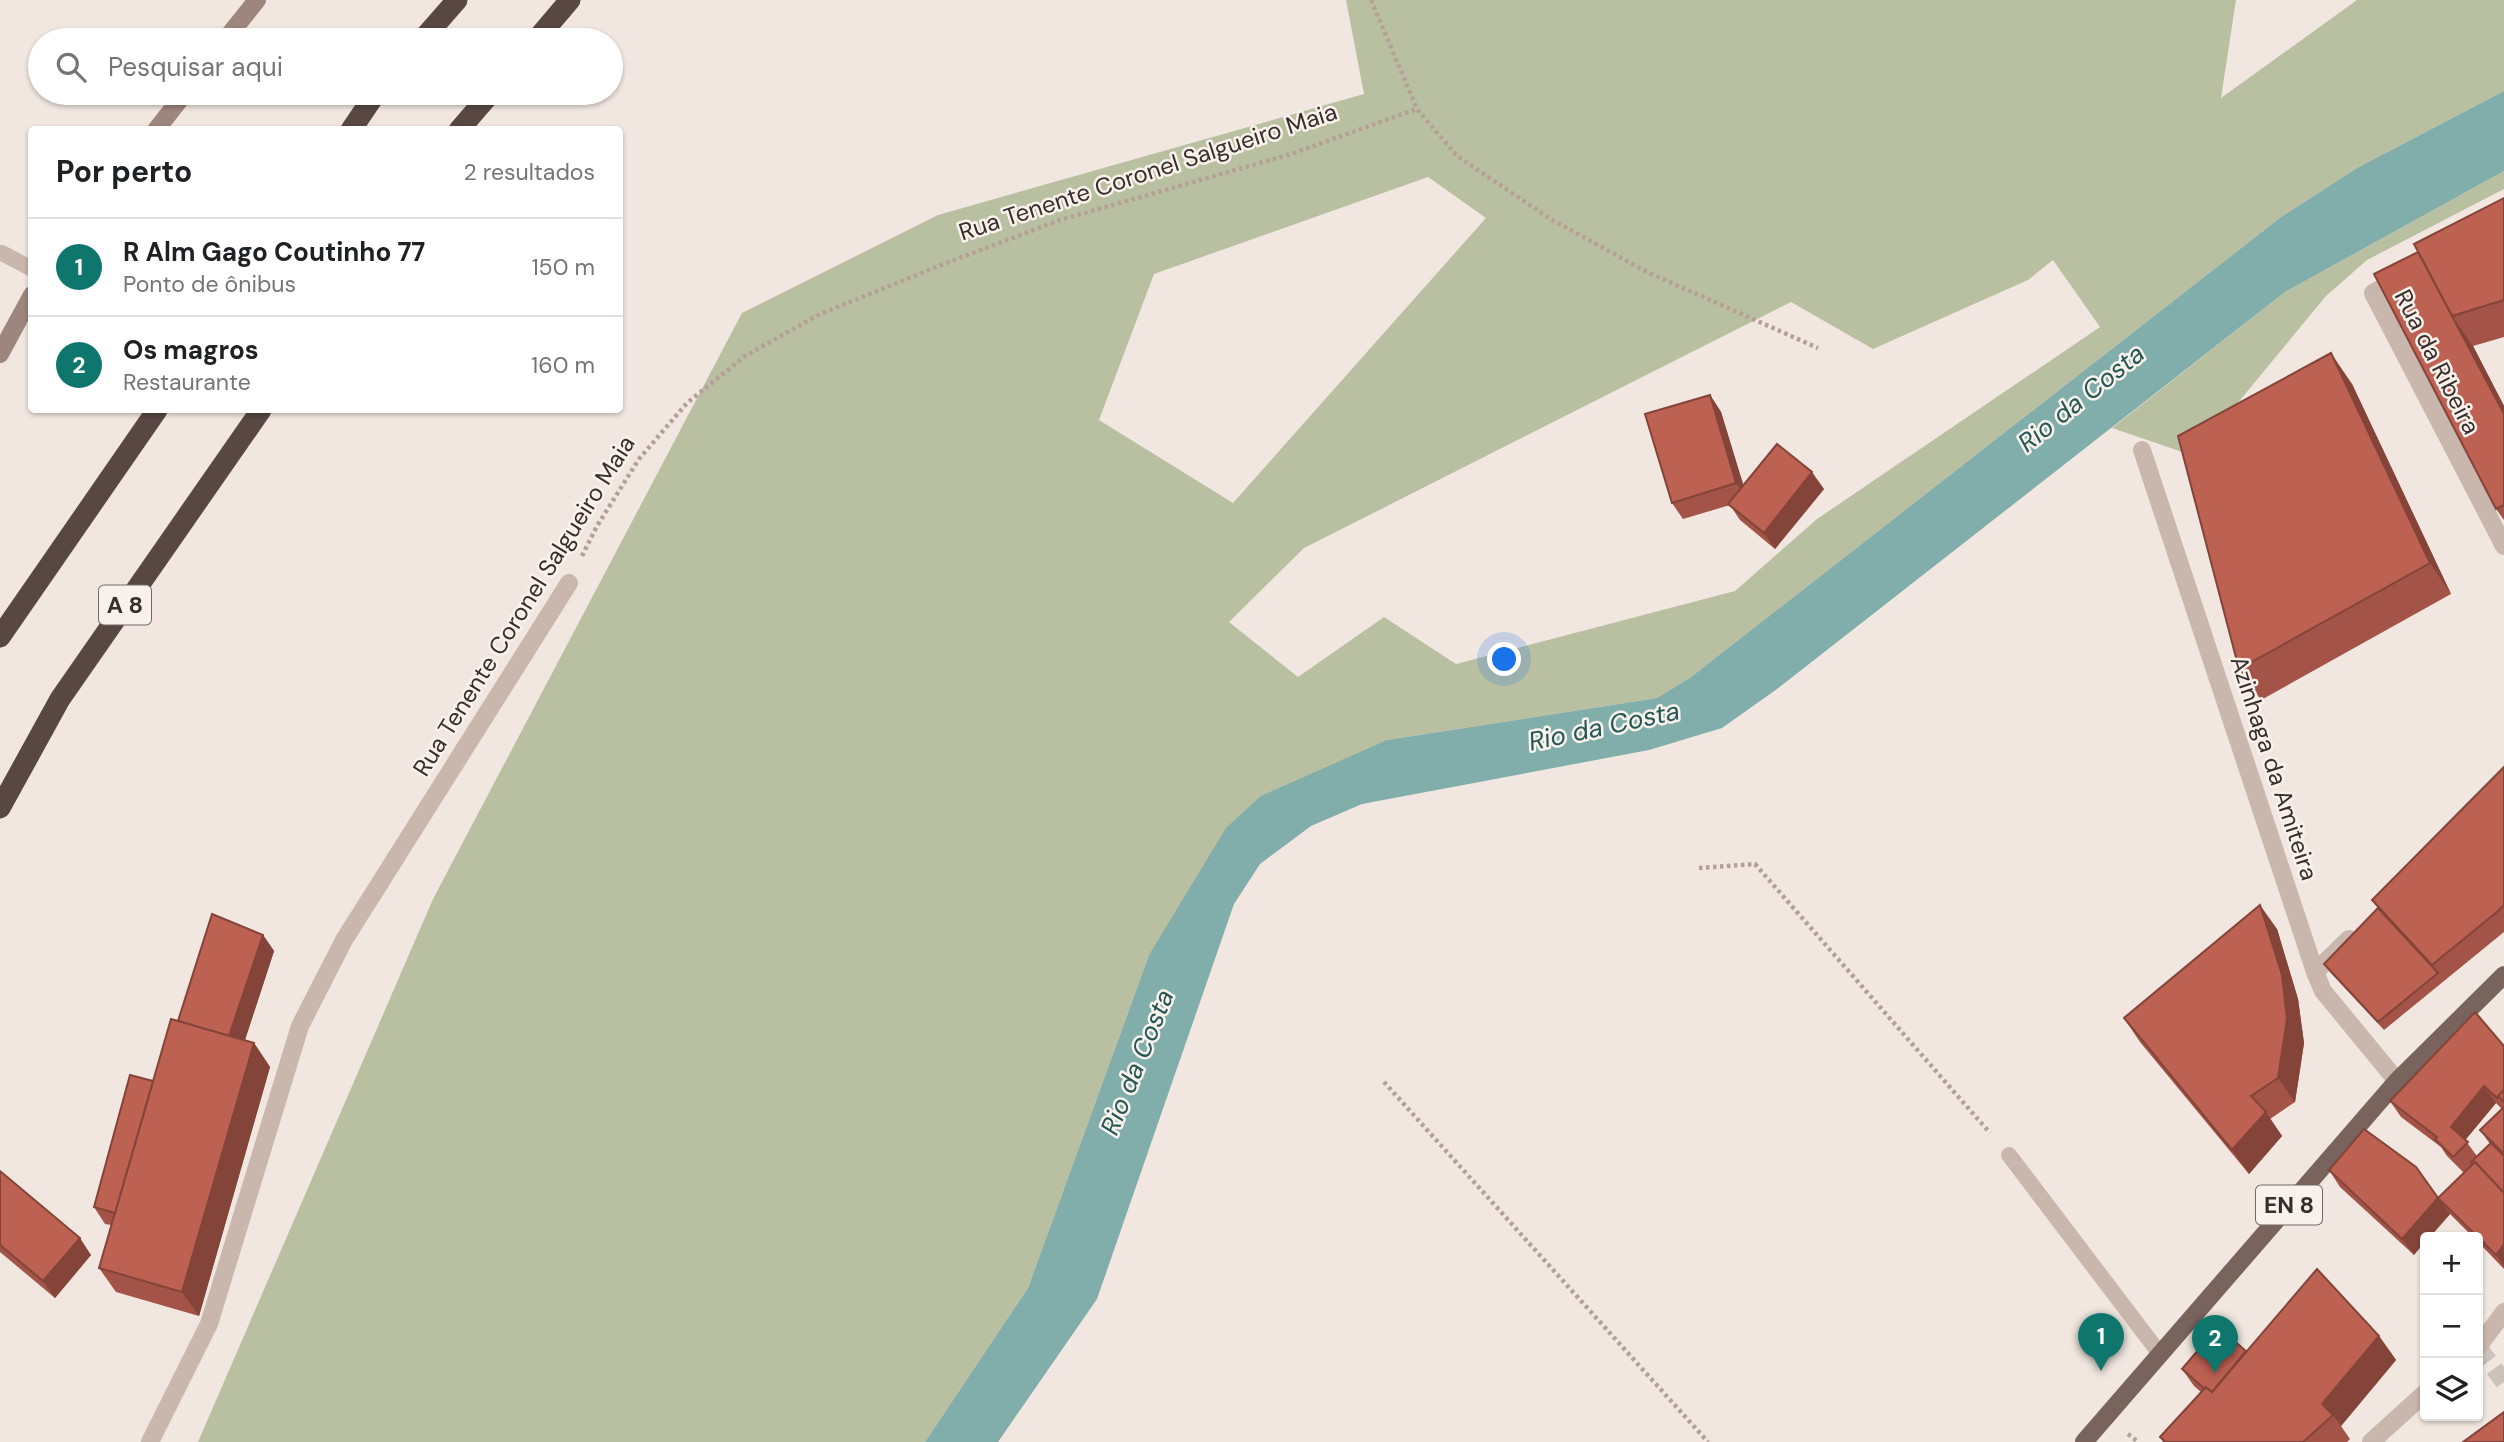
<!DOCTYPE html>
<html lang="pt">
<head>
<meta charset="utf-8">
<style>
  body { margin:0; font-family:"DM Sans",sans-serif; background:#f2f2f2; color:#202124 }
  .controls { position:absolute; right:21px; bottom:21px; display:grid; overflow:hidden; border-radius:7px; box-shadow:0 2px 5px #0004 }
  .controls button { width:63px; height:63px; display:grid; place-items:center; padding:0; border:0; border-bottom:2px solid #e0e0e0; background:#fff; color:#202124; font:35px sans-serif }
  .you { position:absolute; left:1505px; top:660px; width:24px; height:24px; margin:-18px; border:5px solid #fff; border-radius:50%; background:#1a73e8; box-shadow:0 0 0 10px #1a73e833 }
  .badge { display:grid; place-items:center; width:46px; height:46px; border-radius:50%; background:#0f766e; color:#fff; font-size:23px; font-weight:700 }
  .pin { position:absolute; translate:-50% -58px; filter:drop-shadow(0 2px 4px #0008) }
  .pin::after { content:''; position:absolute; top:37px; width:24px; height:21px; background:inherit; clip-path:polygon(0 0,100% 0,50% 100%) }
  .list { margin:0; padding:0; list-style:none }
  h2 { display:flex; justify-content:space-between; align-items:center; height:91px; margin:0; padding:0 28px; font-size:30px }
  h2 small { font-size:23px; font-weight:400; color:#757577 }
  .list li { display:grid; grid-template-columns:46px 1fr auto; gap:21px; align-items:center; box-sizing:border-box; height:98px; padding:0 28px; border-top:2px solid #e0e0e0 }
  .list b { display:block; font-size:26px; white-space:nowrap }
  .list p { margin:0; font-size:23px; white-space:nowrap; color:#757577 }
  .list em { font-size:23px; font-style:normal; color:#757577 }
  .icon { flex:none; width:38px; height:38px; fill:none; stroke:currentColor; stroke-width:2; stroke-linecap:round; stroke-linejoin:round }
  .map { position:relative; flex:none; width:2504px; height:1442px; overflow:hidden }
  .search { position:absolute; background:#fff; box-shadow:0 2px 5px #0004; left:28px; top:28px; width:595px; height:77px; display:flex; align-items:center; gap:18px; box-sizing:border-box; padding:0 24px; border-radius:38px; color:#757577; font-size:26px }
  .panel { position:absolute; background:#fff; box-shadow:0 2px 5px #0004; left:28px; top:126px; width:595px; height:287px; border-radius:7px }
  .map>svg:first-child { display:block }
  .green { fill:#b9c0a1; fill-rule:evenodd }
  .water { fill:#81adaa }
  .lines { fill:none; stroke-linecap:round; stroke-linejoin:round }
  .street-tunnel { stroke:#ccc2bc; stroke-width:18; stroke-dasharray:18 9; stroke-linecap:butt }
  .path { stroke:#b5a097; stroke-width:4.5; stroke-dasharray:3.5 3.5; stroke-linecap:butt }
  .lane { stroke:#c9b6ac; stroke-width:16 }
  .street { stroke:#c9b6ac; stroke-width:18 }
  .secondary { stroke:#9d867e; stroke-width:18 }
  .primary { stroke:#79635d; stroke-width:18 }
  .highway { stroke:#584743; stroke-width:21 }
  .wall { fill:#a35347; fill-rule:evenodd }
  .shaded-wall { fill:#844439 }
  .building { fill:#bd6152; stroke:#844439; stroke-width:2 }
  .labels { text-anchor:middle; stroke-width:5; stroke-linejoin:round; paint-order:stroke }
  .shield { fill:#f9f2ec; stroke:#726865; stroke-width:2 }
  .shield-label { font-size:23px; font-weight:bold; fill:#382d2b }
  .street-label { font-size:24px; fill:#382d2b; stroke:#f9f2ec }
  .water-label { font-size:26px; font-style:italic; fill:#235755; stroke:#f9f2ec }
</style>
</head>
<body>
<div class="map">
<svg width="2504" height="1442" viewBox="0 0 2504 1442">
  <rect width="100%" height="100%" fill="#f1e7e0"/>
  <!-- green -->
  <g class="green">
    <path d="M1346,0H2236L2221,98L2357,0H2504V91L2357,168L2281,217L1691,677L1657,698L1387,740L1149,955L1028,1288L925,1442H198L433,899L742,313L938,215L1364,94ZM1428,177L1486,218L1233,503L1099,420L1154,274ZM2053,260L2100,327L1817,519L1735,591L1456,664L1384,617L1298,677L1229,622L1304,548L1791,302L1873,349L2028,280Z"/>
    <path d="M2504,171V189L2367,260L2326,296L2194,456L2112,428L2285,292Z"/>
  </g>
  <!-- water -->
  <path class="water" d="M2504,91V171L2285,292L1777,689L1722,728L1649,750L1362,804L1311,826L1260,864L1234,904L1097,1299L998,1442H925L1028,1288L1149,955L1226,828L1261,796L1387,740L1657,698L1691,677L2281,217L2357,168Z"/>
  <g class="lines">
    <!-- street-tunnel -->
    <path class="street-tunnel" d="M2478,1347L2504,1382"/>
    <!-- path -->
    <g class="path">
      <path d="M1371,0L1417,109L1457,156L1549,218L1645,271L1818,348"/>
      <path d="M582,556L597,526L639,459L687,403L745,356L820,314L949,262L1060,220L1288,155L1417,109"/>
      <path d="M1699,868L1755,864L1990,1133"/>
      <path d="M1384,1082L1708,1442"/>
      <path d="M2128,1434L2138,1442"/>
    </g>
    <!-- lane -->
    <g class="lane">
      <path d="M2,253L32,269"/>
      <path d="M2009,1155L2160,1354"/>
    </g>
    <!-- street -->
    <g class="street">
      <path d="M2401,278L2373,293L2504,546"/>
      <path d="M2142,450L2315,972L2323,991L2397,1081"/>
      <path d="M2315,972L2349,939"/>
      <path d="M2478,1347L2504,1312"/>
      <path d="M150,1442L209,1324L300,1026L344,940L569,583"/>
      <path d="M2371,1442L2425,1393"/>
    </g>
    <!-- secondary -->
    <g class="secondary">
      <path d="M225,40L257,0"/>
      <path d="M156,130L185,93"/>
      <path d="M0,354L32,295"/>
    </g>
    <!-- primary -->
    <path class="primary" d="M2084,1442L2397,1081L2504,975"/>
    <!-- highway -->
    <g class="highway">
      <path d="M422,40L457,0"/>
      <path d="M536,40L570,0"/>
      <path d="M351,130L376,93"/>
      <path d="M459,130L491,93"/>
      <path d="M0,637L157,410"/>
      <path d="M0,808L60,699L261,410"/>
    </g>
  </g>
  <!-- wall -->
  <g class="wall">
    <path d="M2504,198V337L2473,346L2504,406V520L2496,509L2418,252Z"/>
    <path d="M2352,384L2451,594L2261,700L2239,669Z"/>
    <path d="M1710,395L1721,412L1743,485L1824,489L1775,549L1740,520L1730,505L1683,519L1672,503Z"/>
    <path d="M2504,767V932L2384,1030L2330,972L2324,964L2378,908L2372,900Z"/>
    <path d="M2277,929L2298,999L2304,1043L2295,1102L2270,1119L2282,1136L2249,1174L2140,1042L2124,1018Z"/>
    <path d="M263,935L274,951L245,1040L254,1043L270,1067L199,1316L116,1292L99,1268L111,1225L105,1224L94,1207L153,1081L178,1021Z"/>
    <path d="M2504,1046V1269L2478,1242V1237H2473L2450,1214L2430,1237H2425L2414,1255L2340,1187L2329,1170L2438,1198L2464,1173L2447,1156L2441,1147L2401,1117L2390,1101ZM2496,1103L2502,1109L2480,1130L2490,1144L2477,1156L2465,1140Z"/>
    <path d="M0,1171L91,1255L55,1298L0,1252Z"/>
    <path d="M2379,1336L2396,1360L2341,1426L2350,1439L2347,1442H2163L2160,1437L2201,1392L2194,1386L2182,1369L2246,1351Z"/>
  </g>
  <!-- shaded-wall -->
  <g class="shaded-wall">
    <path d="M2456,322L2473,346L2504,406V414Z"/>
    <path d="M2331,353L2352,384L2451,594L2430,563Z"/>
    <path d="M1710,395L1721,412L1748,500L1736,483Z"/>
    <path d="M1812,472L1824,489L1775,549L1764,533Z"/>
    <path d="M2260,905L2277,929L2298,999L2304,1043L2295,1102L2278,1078Z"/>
    <path d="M263,935L274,951L239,1058L227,1042Z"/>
    <path d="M254,1043L270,1067L199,1316L182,1292Z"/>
    <path d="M2484,1086L2496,1103L2462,1144L2451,1127Z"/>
    <path d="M2266,1112L2282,1136L2249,1174L2232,1150Z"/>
    <path d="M2438,1198L2450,1214L2430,1237H2425V1242L2414,1255L2402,1239Z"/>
    <path d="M80,1238L91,1255L55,1298L43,1281Z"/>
    <path d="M2504,1244V1267L2496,1255Z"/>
    <path d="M2379,1336L2396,1360L2341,1426L2333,1415L2322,1404Z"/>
  </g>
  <!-- building -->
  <g class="building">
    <path d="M2504,198V300L2452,316L2414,244Z"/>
    <path d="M2418,252L2504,414V505L2496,509L2374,274Z"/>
    <path d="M2331,353L2430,563L2239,669L2178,436Z"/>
    <path d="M1710,395L1736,483L1672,503L1645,414Z"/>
    <path d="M1777,444L1812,472L1764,533L1728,504Z"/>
    <path d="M2504,767V905L2498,911L2432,965L2372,900Z"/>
    <path d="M2260,905L2282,975L2287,1019L2278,1078L2251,1096L2266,1112L2232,1150L2124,1018Z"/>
    <path d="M2378,908L2438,973L2378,1022L2324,964Z"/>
    <path d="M212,914L263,935L229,1036L178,1021Z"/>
    <path d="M2475,1012L2504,1046V1090L2497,1098L2484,1086L2451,1127L2468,1142L2453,1157L2435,1139L2437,1137L2390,1101Z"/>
    <path d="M171,1019L254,1043L182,1292L99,1268Z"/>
    <path d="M130,1075L153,1081L115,1213L94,1207Z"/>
    <path d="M2504,1090V1102L2498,1096Z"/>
    <path d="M2504,1107V1154L2480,1130Z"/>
    <path d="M2364,1129L2416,1167L2438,1198L2402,1239L2329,1170Z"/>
    <path d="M2491,1143L2504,1156V1193L2475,1162L2473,1164L2471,1162Z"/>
    <path d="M2475,1162L2504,1193V1244L2496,1255L2438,1198Z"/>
    <path d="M0,1171L80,1238L43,1281L0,1245Z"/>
    <path d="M2317,1269L2379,1336L2322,1404L2333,1415L2303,1442H2166L2160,1437L2206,1387L2212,1392Z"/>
    <path d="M2218,1327L2246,1351L2212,1392L2206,1387L2205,1389L2182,1369Z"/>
    <path d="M2504,1412V1442H2463Z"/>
  </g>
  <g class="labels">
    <!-- shield labels -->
    <g class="shield">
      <rect x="99" y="585.5" width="52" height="39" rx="5"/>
      <rect x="2256" y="1185.5" width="66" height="39" rx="5"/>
    </g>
    <g class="shield-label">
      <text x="125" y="613">A 8</text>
      <text x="2289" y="1213">EN 8</text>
    </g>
    <!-- street labels -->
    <g class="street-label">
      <text transform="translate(1148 172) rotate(-18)" y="8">Rua Tenente Coronel Salgueiro Maia</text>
      <text transform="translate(2437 362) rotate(63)" y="8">Rua da Ribeira</text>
      <text transform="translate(524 606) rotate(-58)" y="8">Rua Tenente Coronel Salgueiro Maia</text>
      <text transform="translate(2274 768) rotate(72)" y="8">Azinhaga da Amiteira</text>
    </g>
    <!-- water labels -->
    <g class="water-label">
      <text transform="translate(2081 398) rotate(-39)" y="9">Rio da Costa</text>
      <text transform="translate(1604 726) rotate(-12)" y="9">Rio da Costa</text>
      <text transform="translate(1137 1062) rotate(-68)" y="9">Rio da Costa</text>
    </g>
  </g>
</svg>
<div class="controls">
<button>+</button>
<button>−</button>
<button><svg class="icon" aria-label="layers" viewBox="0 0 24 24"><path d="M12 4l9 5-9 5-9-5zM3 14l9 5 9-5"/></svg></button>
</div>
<div class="you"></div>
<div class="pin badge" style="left:2101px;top:1371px">1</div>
<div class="pin badge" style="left:2215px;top:1373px">2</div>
<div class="search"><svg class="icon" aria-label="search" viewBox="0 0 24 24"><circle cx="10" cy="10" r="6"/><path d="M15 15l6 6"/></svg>Pesquisar aqui</div>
<section class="panel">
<h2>Por perto<small>2 resultados</small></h2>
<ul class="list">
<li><span class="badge">1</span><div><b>R Alm Gago Coutinho 77</b><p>Ponto de ônibus</p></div><em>150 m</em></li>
<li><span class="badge">2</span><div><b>Os magros</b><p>Restaurante</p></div><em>160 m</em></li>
</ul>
</section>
</div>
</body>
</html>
